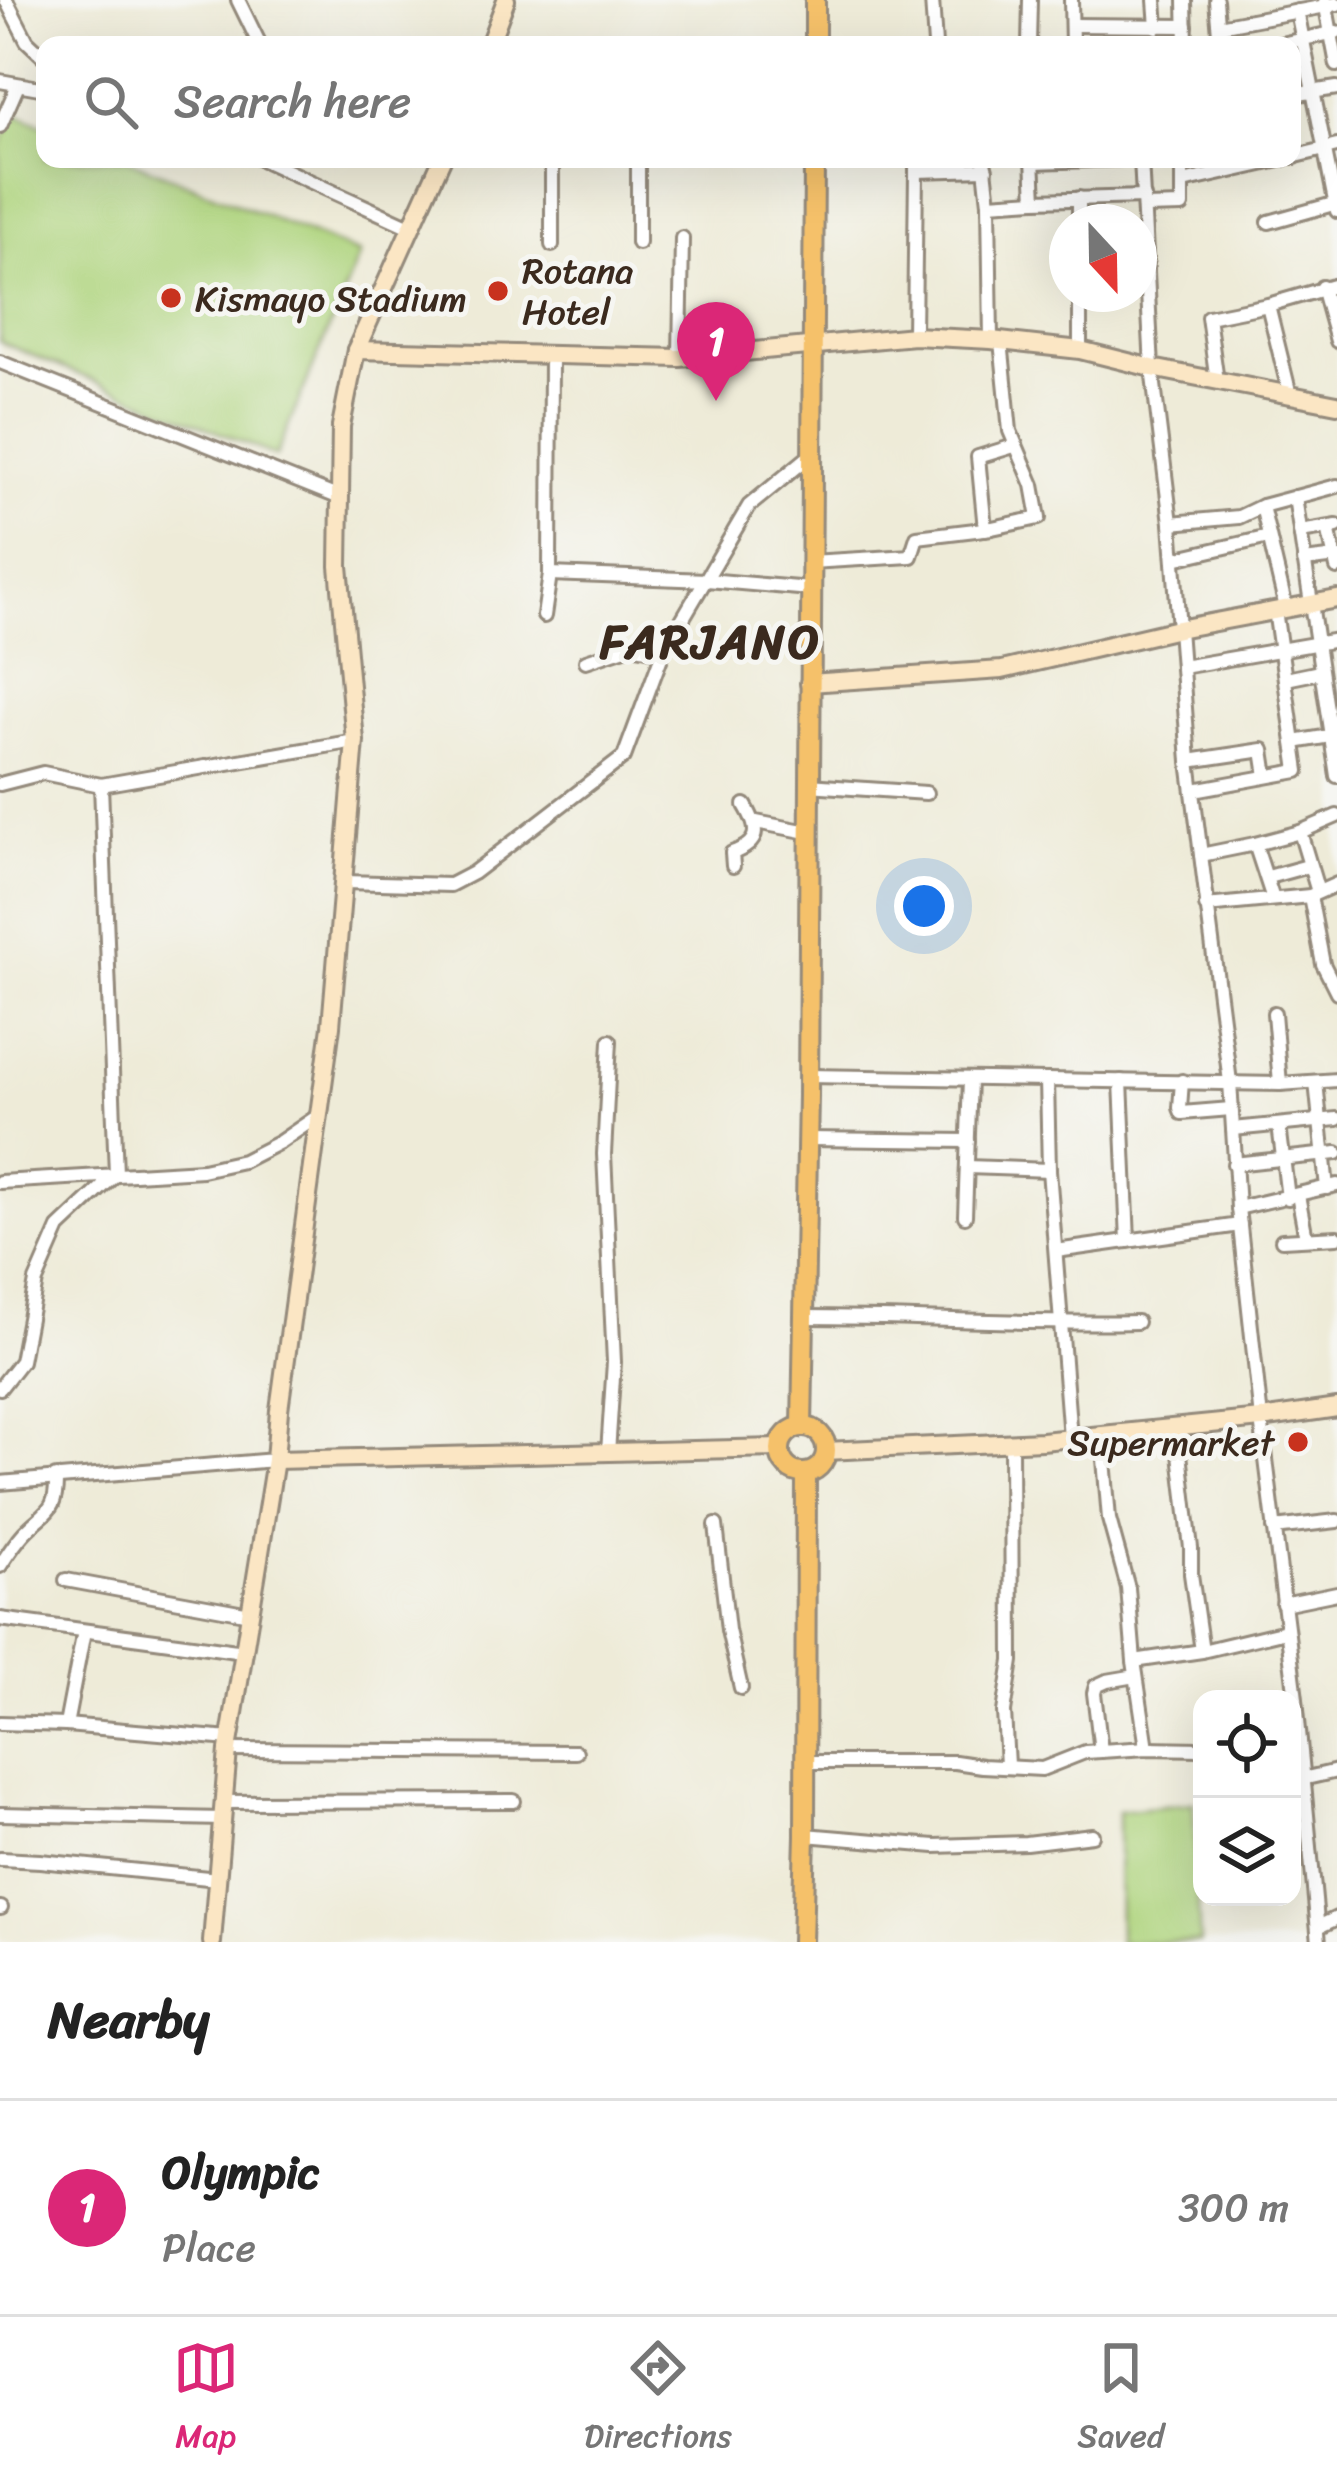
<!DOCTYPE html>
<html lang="en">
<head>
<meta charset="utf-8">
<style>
  body { margin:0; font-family:Sriracha,sans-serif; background:#f6f6f6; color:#222 }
  .controls { position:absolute; right:36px; bottom:36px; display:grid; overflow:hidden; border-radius:24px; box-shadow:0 12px 48px #0002 }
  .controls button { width:108px; height:108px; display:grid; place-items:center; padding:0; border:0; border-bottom:3px solid #e0e0e0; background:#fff; color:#222; font:60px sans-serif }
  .compass { position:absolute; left:1049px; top:204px; width:108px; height:108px; border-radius:50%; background:#fff; box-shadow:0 12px 48px #0002; rotate:158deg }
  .you { position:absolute; left:924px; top:906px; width:42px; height:42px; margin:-30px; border:9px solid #fff; border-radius:50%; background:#1a73e8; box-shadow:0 0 0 18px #1a73e833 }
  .badge { display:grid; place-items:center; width:78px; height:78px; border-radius:50%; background:#db2777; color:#fff; font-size:39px; font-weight:700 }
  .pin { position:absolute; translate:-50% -99px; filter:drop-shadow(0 3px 6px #0008) }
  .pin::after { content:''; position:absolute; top:63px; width:42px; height:36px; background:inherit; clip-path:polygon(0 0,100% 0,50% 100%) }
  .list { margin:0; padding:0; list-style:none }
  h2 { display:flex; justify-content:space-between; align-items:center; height:156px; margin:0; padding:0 48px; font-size:51px }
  h2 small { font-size:39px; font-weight:400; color:#767676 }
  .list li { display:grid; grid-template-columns:78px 1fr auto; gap:36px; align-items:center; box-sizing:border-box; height:216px; padding:0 48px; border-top:3px solid #e0e0e0 }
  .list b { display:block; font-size:45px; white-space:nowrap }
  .list p { margin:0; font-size:39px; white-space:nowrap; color:#767676 }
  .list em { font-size:39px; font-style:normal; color:#767676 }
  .icon { flex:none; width:66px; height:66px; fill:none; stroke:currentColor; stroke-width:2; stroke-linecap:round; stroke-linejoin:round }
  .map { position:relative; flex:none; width:1337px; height:1942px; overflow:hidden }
  .search { position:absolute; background:#fff; box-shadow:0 12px 48px #0002; left:36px; right:36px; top:36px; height:132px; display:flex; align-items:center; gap:30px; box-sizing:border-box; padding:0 42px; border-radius:24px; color:#767676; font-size:45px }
  .sheet { height:372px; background:#fff }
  nav { display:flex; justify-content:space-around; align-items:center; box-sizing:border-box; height:168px; border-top:3px solid #e0e0e0; background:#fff; font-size:33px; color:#767676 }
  nav a { display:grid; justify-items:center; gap:6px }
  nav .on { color:#db2777 }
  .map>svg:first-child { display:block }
  .green { fill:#afd47e; stroke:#757f4e; stroke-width:3 }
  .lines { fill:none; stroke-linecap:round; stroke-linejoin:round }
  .street-casing { stroke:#948a7b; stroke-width:18 }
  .secondary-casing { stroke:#948a7b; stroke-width:22 }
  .primary-casing { stroke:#948a7b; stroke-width:24 }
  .street { stroke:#fff; stroke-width:12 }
  .secondary { stroke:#fbe6c4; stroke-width:16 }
  .primary { stroke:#f5c16b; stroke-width:18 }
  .poi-dot { fill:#c8321e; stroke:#f6f6f2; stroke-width:4.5 }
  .labels { text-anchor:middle; stroke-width:10; stroke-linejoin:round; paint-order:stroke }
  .poi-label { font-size:36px; fill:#3b2a1e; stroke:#f6f6f2; text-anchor:start }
  .district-label { font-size:48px; font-weight:bold; letter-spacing:3px; fill:#3b2a1e; stroke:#f6f6f2 }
</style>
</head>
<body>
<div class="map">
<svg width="1337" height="1942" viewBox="0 0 1337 1942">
  <rect width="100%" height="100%" fill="#f6f6f2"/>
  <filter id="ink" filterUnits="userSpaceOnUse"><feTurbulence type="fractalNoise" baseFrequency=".00833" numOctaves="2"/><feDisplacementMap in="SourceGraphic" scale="24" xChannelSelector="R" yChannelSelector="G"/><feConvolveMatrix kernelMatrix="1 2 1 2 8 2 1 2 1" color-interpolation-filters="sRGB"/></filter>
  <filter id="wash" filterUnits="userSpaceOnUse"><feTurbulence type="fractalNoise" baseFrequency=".004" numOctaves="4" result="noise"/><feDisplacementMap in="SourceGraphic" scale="48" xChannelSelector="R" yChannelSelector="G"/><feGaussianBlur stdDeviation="2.7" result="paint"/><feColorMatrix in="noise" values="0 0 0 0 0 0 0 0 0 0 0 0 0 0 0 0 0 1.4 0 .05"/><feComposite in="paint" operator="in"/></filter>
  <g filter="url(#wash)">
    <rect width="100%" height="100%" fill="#eeebd8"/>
    <!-- green -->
    <g class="green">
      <path d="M14,113L45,126V159H127L360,254L276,456L0,342V146Z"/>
      <path d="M1193,1803L1200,1942H1119L1118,1811Z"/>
    </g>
  </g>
  <g filter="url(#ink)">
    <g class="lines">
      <!-- street casing -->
      <g class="street-casing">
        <g id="street">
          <path d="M6,0L27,41L45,58"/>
          <path d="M238,0L260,45"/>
          <path d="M932,0L935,45"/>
          <path d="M1071,0L1072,45"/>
          <path d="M1155,0L1157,27"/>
          <path d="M1185,0L1186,45"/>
          <path d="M1216,0L1220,45"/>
          <path d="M1325,2L1337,65"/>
          <path d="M1297,11L1337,211"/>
          <path d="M1072,25L1186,26"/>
          <path d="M1219,26L1337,4"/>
          <path d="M1029,45L1030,0"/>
          <path d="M1276,45L1336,32"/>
          <path d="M0,81L45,89"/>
          <path d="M1292,95L1337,88"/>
          <path d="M0,126L18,85"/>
          <path d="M1292,137L1295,157"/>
          <path d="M1292,157L1337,146"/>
          <path d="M261,159L410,227"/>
          <path d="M638,159V243"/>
          <path d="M916,159V171L986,169"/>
          <path d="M984,159L989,203L991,340"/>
          <path d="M1033,159L1035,200L1144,197"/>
          <path d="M1141,159L1152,368L1171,523L1189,761L1230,1082L1238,1208L1261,1419L1296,1699L1319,1942"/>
          <path d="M1033,162L1124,159"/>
          <path d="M1183,182L1284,159"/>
          <path d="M1079,198V222"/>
          <path d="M989,203L1035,200"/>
          <path d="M1145,207L1182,206V159"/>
          <path d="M1269,222L1337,203"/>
          <path d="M552,245V159"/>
          <path d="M1322,287L1337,341"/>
          <path d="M1080,294V350"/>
          <path d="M1268,305L1290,395"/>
          <path d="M914,336L916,171"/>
          <path d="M680,358L682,238"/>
          <path d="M0,362L340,498"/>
          <path d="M1217,381L1208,317L1268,305L1337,285"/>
          <path d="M1295,497L1337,776"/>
          <path d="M1262,506L1286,608"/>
          <path d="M1171,523L1239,517L1262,506L1337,486"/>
          <path d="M1328,528L1337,568"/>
          <path d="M985,529L978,457L1014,446"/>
          <path d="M1300,532L1337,526"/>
          <path d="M1174,559L1269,537"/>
          <path d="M1304,561L1337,557"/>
          <path d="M810,562L911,556L917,537L992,528L1039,518L1033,485L1010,431L1001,341"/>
          <path d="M550,574L707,580L810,589"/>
          <path d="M544,616L550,574L551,355"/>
          <path d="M586,661L631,646L663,652"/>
          <path d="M1182,667L1337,640"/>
          <path d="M1286,679L1320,672"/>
          <path d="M1294,742L1336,735"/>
          <path d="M1189,761L1263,750L1267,776"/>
          <path d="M0,784L43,773L101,785L355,741"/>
          <path d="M808,785L926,793"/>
          <path d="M1194,790L1298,771L1275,610"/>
          <path d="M756,822L808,832"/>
          <path d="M1300,832L1318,892"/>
          <path d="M1255,844L1300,832L1337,816"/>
          <path d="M1201,855L1255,844L1273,899"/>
          <path d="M733,866L732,853C760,843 760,830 745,805"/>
          <path d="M1268,877L1308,866"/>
          <path d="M345,882L450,885L473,873L624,757L663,652L749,506L811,455"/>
          <path d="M1310,896L1323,964L1337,992"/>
          <path d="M1206,906L1310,896L1337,884"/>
          <path d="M1274,1013L1280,1084"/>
          <path d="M808,1076L1280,1084L1337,1080"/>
          <path d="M1047,1080L1049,1170L1070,1438"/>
          <path d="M1121,1081L1128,1241"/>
          <path d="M1182,1081L1180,1108L1182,1113L1231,1109"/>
          <path d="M1316,1082L1327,1188"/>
          <path d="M1279,1125L1288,1198"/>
          <path d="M1233,1129L1337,1119"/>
          <path d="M808,1139L968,1141"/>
          <path d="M1234,1164L1337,1153"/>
          <path d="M967,1167L1049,1170"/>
          <path d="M0,1182L202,1170L243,1161L280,1142L318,1116"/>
          <path d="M1298,1195L1306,1238"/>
          <path d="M1238,1208L1337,1185"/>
          <path d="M965,1216L970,1079"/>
          <path d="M1282,1240L1337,1237"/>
          <path d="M1056,1251L1240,1225"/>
          <path d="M806,1317C916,1317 1026,1325 1137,1322"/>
          <path d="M0,1388L21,1361L36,1281L59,1228L116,1174L101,785"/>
          <path d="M1177,1428L1191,1548V1574L1202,1651"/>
          <path d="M1102,1435L1109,1519L1128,1588L1134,1661L1147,1748"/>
          <path d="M608,1453L614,1362L604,1154L610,1041"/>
          <path d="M0,1483L275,1460"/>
          <path d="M716,1525L728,1630L741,1688"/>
          <path d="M1274,1528L1337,1521"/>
          <path d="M0,1566C7,1555 15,1543 24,1533C46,1510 57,1513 56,1477"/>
          <path d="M66,1580L250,1614"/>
          <path d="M1283,1604L1337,1593"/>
          <path d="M0,1619L244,1652"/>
          <path d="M1134,1661L1202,1651L1286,1631"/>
          <path d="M0,1723L66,1725L230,1739"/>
          <path d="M66,1725L84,1631"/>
          <path d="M228,1750L576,1752"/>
          <path d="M1101,1751L1094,1693L1096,1686L1107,1681L1136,1676"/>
          <path d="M805,1762H955L982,1766L1042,1769L1085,1752L1147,1748L1202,1749"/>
          <path d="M1007,1765L1004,1712L1012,1661L1011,1443"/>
          <path d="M1302,1779L1337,1771"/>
          <path d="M224,1802L514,1801"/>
          <path d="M0,1814L223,1819"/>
          <path d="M805,1835L935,1846L1026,1843L1092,1835"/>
          <path d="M0,1859L40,1861L218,1879"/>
          <path d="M0,1908H1"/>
          <path d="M1318,1927L1337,1918"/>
        </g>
      </g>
      <!-- secondary casing -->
      <g class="secondary-casing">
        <g id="secondary">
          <path d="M489,45L506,0"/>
          <path d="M356,350L680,358L914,336L991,340L1080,350L1152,368L1337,404"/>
          <path d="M809,683L1002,670L1178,629L1337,599"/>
          <path d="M825,1451L1042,1441L1261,1419L1337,1408"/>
          <path d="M275,1460L780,1448"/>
          <path d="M212,1942L228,1750L275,1460L279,1410L331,1026L355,741L339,566L341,426L356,350L442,159"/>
        </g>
      </g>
      <!-- primary casing -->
      <g class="primary-casing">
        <g id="primary">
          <path d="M815,45V0"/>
          <path d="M802,1427L808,1095L814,159"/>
          <circle cx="803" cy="1450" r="23"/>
          <path d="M802,1942L805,1835L806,1473"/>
        </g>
      </g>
      <!-- street -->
      <use href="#street" class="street"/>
      <!-- secondary -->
      <use href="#secondary" class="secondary"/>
      <!-- primary -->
      <use href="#primary" class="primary"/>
    </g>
  </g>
  <!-- markers -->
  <g class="poi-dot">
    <circle cx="498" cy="291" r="12"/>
    <circle cx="171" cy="298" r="12"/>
    <circle cx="1298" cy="1442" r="12"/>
  </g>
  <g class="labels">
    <!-- poi labels -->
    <g class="poi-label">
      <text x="522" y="283">Rotana<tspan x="522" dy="41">Hotel</tspan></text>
      <text x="195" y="311">Kismayo Stadium</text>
      <text x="1274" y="1455" text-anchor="end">Supermarket</text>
    </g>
    <!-- district labels -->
    <g class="district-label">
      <text x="711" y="658">FARJANO</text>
    </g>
  </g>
</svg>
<div class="controls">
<button><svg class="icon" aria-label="locate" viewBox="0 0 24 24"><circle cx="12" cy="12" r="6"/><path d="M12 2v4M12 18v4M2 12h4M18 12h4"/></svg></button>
<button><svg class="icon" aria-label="layers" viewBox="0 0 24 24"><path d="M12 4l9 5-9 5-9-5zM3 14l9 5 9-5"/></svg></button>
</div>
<svg class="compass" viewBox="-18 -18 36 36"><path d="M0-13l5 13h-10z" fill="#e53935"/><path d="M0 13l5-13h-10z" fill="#767676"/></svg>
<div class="you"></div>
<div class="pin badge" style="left:716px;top:401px">1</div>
<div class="search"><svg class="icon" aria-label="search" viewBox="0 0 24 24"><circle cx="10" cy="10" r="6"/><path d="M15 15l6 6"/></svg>Search here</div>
</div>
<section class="sheet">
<h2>Nearby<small></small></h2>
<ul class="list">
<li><span class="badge">1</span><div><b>Olympic</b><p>Place</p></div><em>300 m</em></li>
</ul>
</section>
<nav>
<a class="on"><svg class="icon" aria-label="map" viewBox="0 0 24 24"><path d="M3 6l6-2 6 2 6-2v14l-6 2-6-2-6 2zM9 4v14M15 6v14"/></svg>Map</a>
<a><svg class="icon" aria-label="directions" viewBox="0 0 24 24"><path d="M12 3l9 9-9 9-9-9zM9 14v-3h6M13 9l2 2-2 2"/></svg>Directions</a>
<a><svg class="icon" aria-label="saved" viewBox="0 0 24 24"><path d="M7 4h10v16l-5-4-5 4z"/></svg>Saved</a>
</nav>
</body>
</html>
